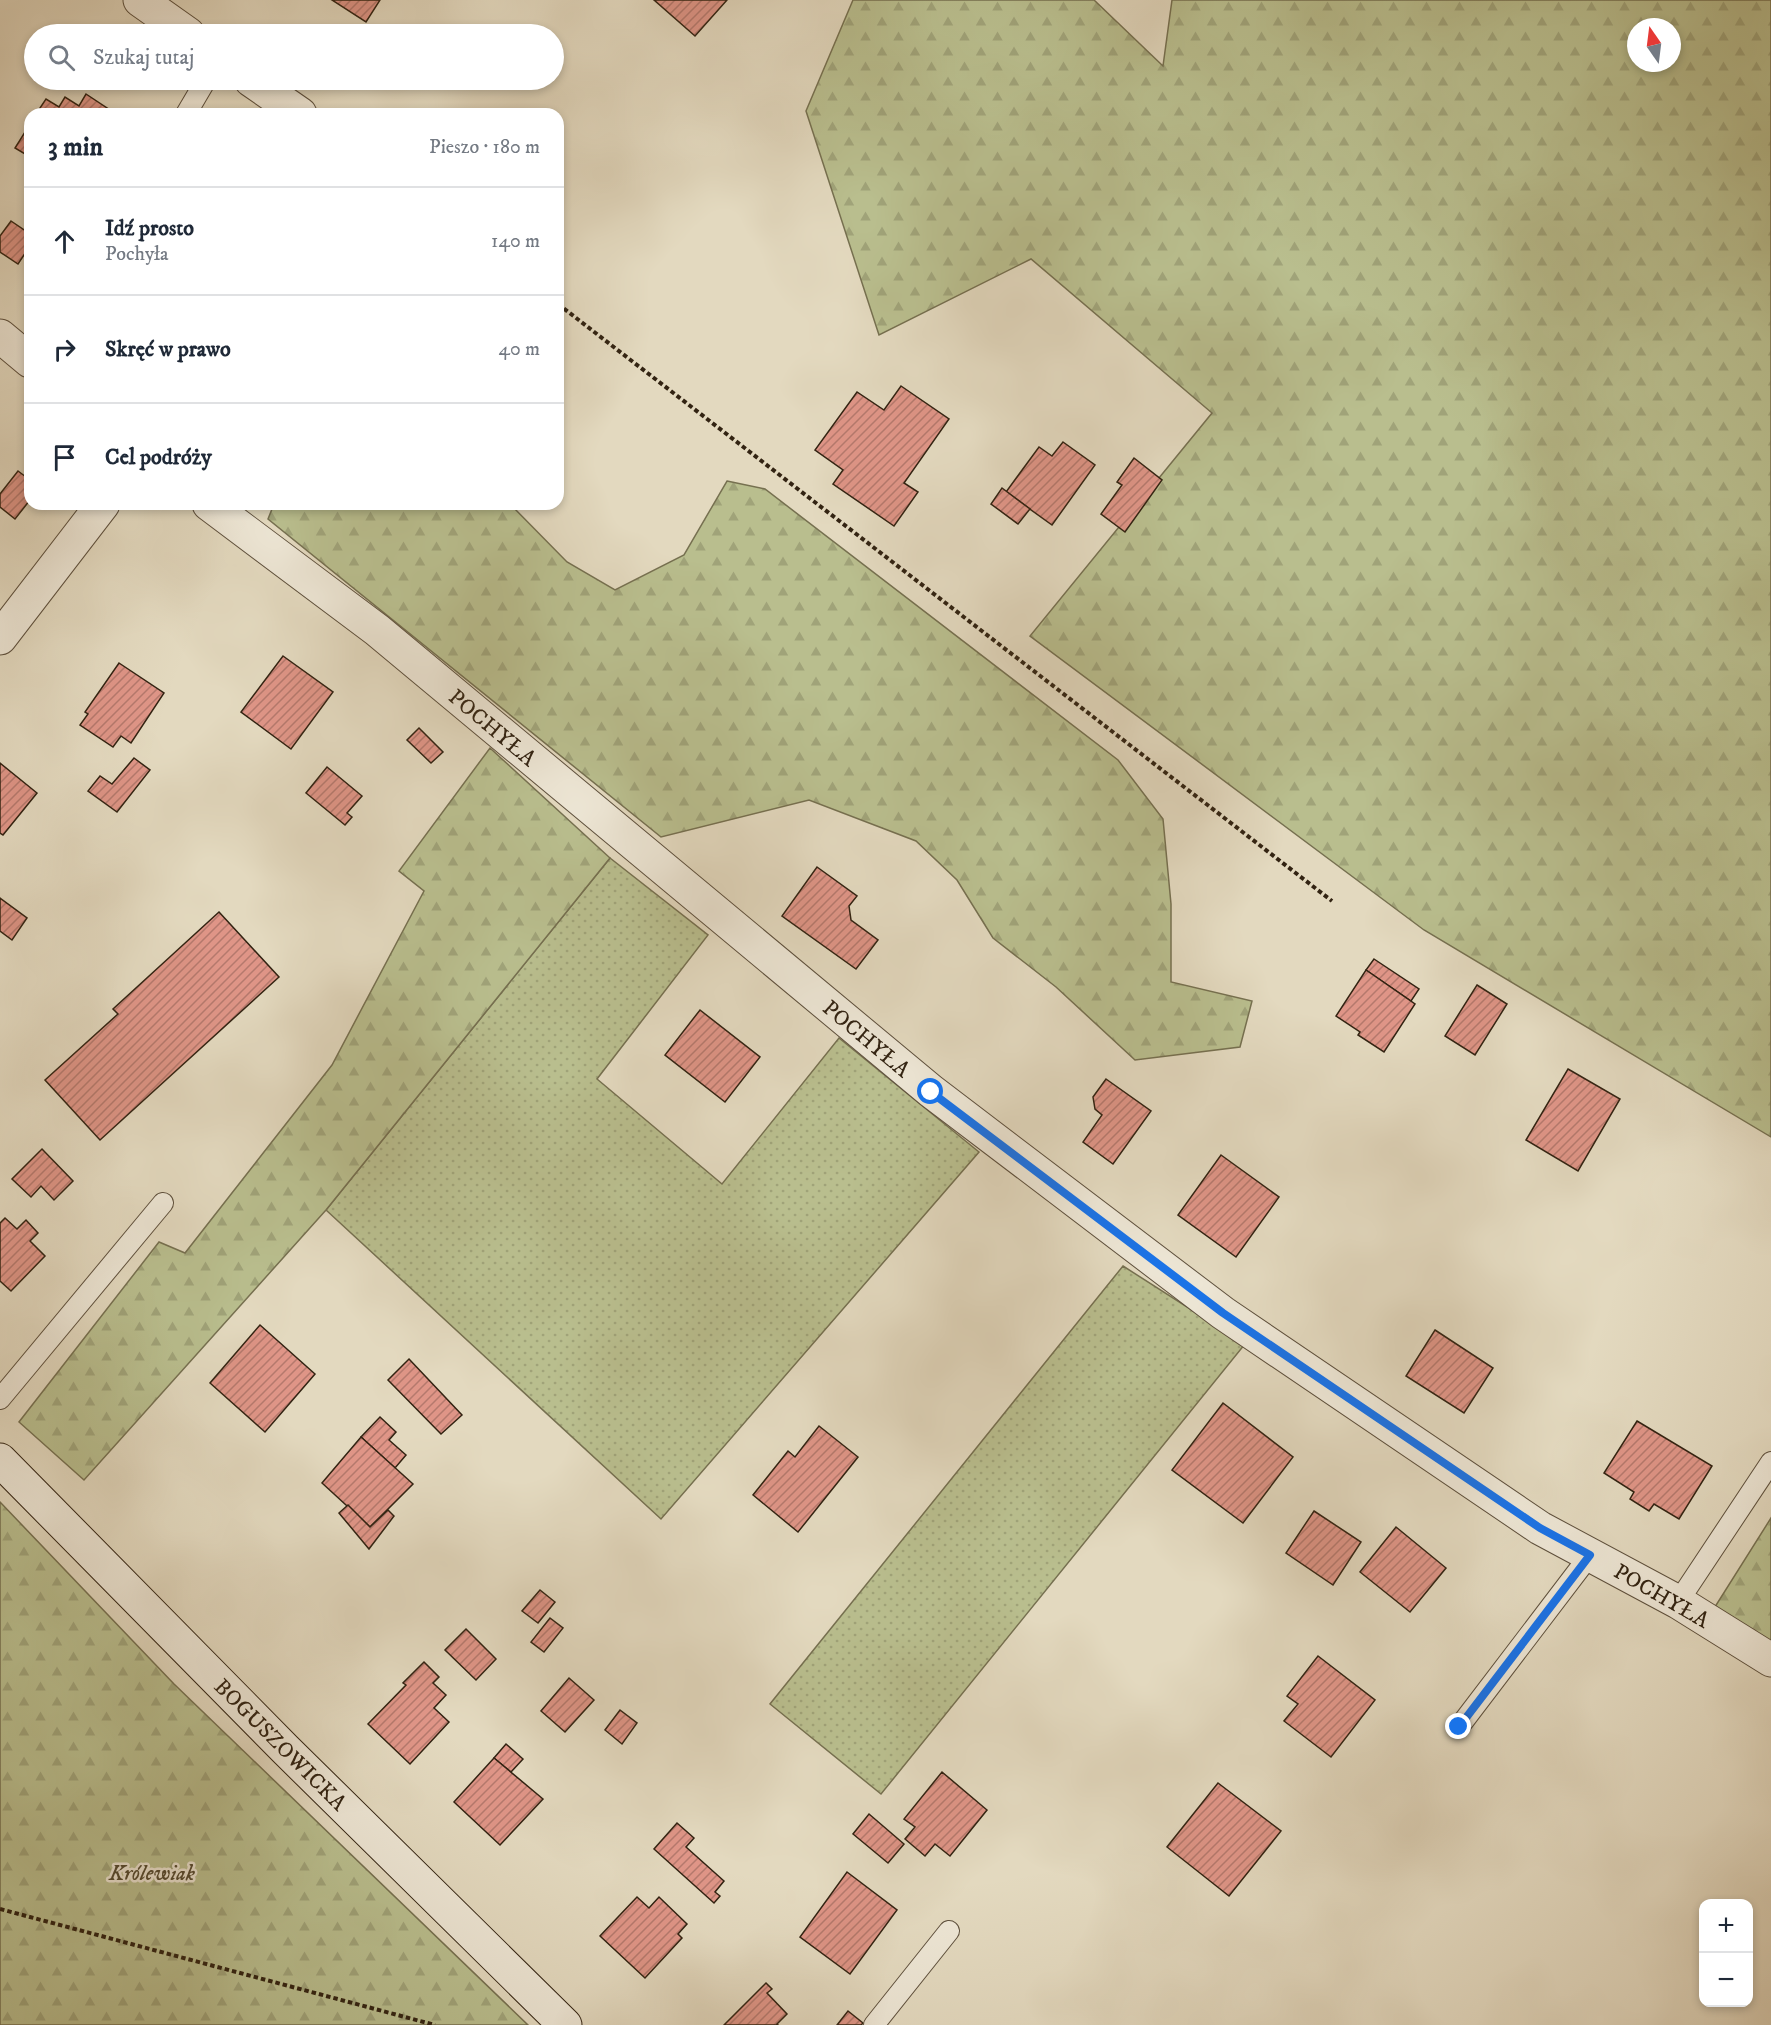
<!DOCTYPE html>
<html lang="pl">
<head>
<meta charset="utf-8">
<style>
  body { margin:0; font-family:"IM FELL DW Pica",serif; background:#f2f2f3; color:#1f2937 }
  .controls { position:absolute; right:18px; bottom:18px; display:grid; overflow:hidden; border-radius:12px; box-shadow:0 3px 9px #0003 }
  .controls button { width:54px; height:54px; display:grid; place-items:center; padding:0; border:0; border-bottom:2px solid #e0e1e3; background:#fff; color:#1f2937; font:30px sans-serif }
  .compass { position:absolute; left:1627px; top:18px; width:54px; height:54px; border-radius:50%; background:#fff; box-shadow:0 3px 9px #0003; rotate:346deg }
  .stop { position:absolute; width:18px; height:18px; margin:-14px; border:4px solid #1a73e8; border-radius:50%; background:#fff }
  .stop.end { background:#1a73e8; border-color:#fff; box-shadow:0 2px 6px #0008 }
  .list { margin:0; padding:0; list-style:none }
  h2 { display:flex; justify-content:space-between; align-items:center; height:78px; margin:0; padding:0 24px; font-size:26px }
  h2 small { font-size:20px; font-weight:400; color:#747a83 }
  .list li { display:grid; grid-template-columns:39px 1fr auto; gap:18px; align-items:center; box-sizing:border-box; height:108px; padding:0 24px; border-top:2px solid #e0e1e3 }
  .list b { display:block; font-size:22px; white-space:nowrap }
  .list p { margin:0; font-size:20px; white-space:nowrap; color:#747a83 }
  .list em { font-size:20px; font-style:normal; color:#747a83 }
  .icon { flex:none; width:33px; height:33px; fill:none; stroke:currentColor; stroke-width:2; stroke-linecap:round; stroke-linejoin:round }
  .map { position:relative; flex:none; width:1771px; height:2025px; overflow:hidden }
  .search { position:absolute; background:#fff; box-shadow:0 3px 9px #0003; left:24px; top:24px; width:540px; height:66px; display:flex; align-items:center; gap:15px; box-sizing:border-box; padding:0 21px; border-radius:33px; color:#747a83; font-size:22px }
  .panel { position:absolute; background:#fff; box-shadow:0 3px 9px #0003; left:24px; top:108px; width:540px; height:402px; border-radius:18px }
  .map>svg:first-child { display:block }
  .grass { fill:url(#grass-dots); stroke:#767050; stroke-width:1.5 }
  .forest { fill:url(#forest-firs); stroke:#767050; stroke-width:1.5; fill-rule:evenodd }
  .building { fill:url(#building-hatch); stroke:#322312; stroke-width:1.5 }
  .lines { fill:none; stroke-linecap:round; stroke-linejoin:round }
  .lane-casing { stroke:#5e503d; stroke-width:22 }
  .street-casing { stroke:#5e503d; stroke-width:35 }
  .secondary-casing { stroke:#322312; stroke-width:35 }
  .path { stroke:#322312; stroke-width:4; stroke-dasharray:4.5 3; stroke-linecap:butt }
  .lane { stroke:#ede6d5; stroke-width:20 }
  .street { stroke:#ede6d5; stroke-width:33 }
  .secondary { stroke:#ede6d5; stroke-width:33 }
  .route { stroke:#1a73e8; stroke-width:8 }
  .labels { text-anchor:middle; stroke-width:5; stroke-linejoin:round; paint-order:stroke }
  .street-label { font-size:22px; fill:#322312; stroke:#ede6d5 }
  .park-label { font-size:22px; font-style:italic; fill:#544a31; stroke:#ede6d5 }
</style>
</head>
<body>
<div class="map">
<svg width="1771" height="2025" viewBox="0 0 1771 2025">
  <defs>
    <pattern id="grass-dots" width="8" height="8" patternUnits="userSpaceOnUse" patternTransform="scale(1.5)"><rect width="8" height="8" fill="#b9be8e"/><path d="M2 2h.1M6 6h.1" fill="none" stroke="#a0a379" stroke-width="1.8" stroke-linecap="round"/></pattern>
    <pattern id="forest-firs" width="22" height="20" patternUnits="userSpaceOnUse" patternTransform="scale(1.5)"><rect width="22" height="20" fill="#b9be8e"/><path d="M5 1l3.5 6h-7zM16 11l3.5 6h-7z" fill="#a0a379"/></pattern>
    <pattern id="building-hatch" width="6" height="6" patternUnits="userSpaceOnUse" patternTransform="scale(1.5)"><rect width="6" height="6" fill="#df9587"/><path d="M-1 1l2-2M0 6l6-6M5 7l2-2" fill="none" stroke="#b5796d"/></pattern>
  </defs>
  <rect width="100%" height="100%" fill="#e3d9bf"/>
  <filter id="stains"><feTurbulence type="fractalNoise" baseFrequency=".00333" numOctaves="4"/><feColorMatrix values="0 0 0 0 .2 0 0 0 0 .09 0 0 0 0 .02 0 0 0 .5 -.17"/></filter>
  <radialGradient id="worn" r=".72"><stop offset=".6" stop-color="#630" stop-opacity="0"/><stop offset="1" stop-color="#630" stop-opacity=".3"/></radialGradient>
  <!-- grass -->
  <g class="grass">
    <path d="M610,858L708,935L597,1079L722,1184L839,1038L979,1152L661,1519L326,1210Z"/>
    <path d="M1123,1266L1245,1344L881,1794L770,1704Z"/>
  </g>
  <!-- forest -->
  <g class="forest">
    <path d="M853,0H1094L1163,66L1172,0H1771V1137L1424,930L1030,636L1212,413L1031,259L879,335L806,111ZM1636,27H1672V63H1636Z"/>
    <path d="M727,481L765,489L1118,760L1163,819L1171,904V982L1252,1001L1240,1047L1135,1060L1056,987L993,938L957,880L916,841L809,800L661,837L268,519L274,504H510L567,562L615,590L684,555Z"/>
    <path d="M490,748L610,858L326,1210L84,1480L19,1422L159,1242L185,1253L332,1065L424,891L399,871Z"/>
    <path d="M0,1502L174,1684L528,2025H0Z"/>
    <path d="M1771,1518V1643L1713,1610Z"/>
  </g>
  <!-- building -->
  <g class="building">
    <path d="M332,0H380L366,22Z"/>
    <path d="M654,0H727L695,36Z"/>
    <path d="M86,94L110,110L107,114H36L46,99L59,107L65,97L79,106Z"/>
    <path d="M30,124V157L15,148Z"/>
    <path d="M11,221L30,234V246L18,264L0,252V236Z"/>
    <path d="M901,386L949,419L904,483L918,492L894,526L833,484L843,470L815,450L857,392L884,410Z"/>
    <path d="M1063,442L1095,465L1052,525L1006,492L1039,447L1052,456Z"/>
    <path d="M1134,458L1162,480L1125,532L1101,514L1122,485L1117,482Z"/>
    <path d="M18,471L30,480V500L15,519L0,507V494Z"/>
    <path d="M1002,488L1030,509L1018,524L991,504Z"/>
    <path d="M283,656L333,692L291,749L241,712Z"/>
    <path d="M119,663L164,693L131,743L121,736L113,747L80,725L88,714L85,712Z"/>
    <path d="M419,728L443,752L431,763L407,740Z"/>
    <path d="M134,758L150,770L117,812L88,791L100,776L112,784Z"/>
    <path d="M0,763L37,793L3,835L0,833Z"/>
    <path d="M327,767L362,796L347,813L352,817L345,825L306,793Z"/>
    <path d="M817,867L857,896L849,906L851,920L878,940L856,969L782,916Z"/>
    <path d="M0,898L27,918L12,940L0,931Z"/>
    <path d="M219,912L279,977L100,1140L45,1080L118,1014L113,1009Z"/>
    <path d="M1374,959L1419,989L1411,1001L1366,970Z"/>
    <path d="M1366,970L1415,1004L1384,1052L1358,1035L1360,1032L1336,1016Z"/>
    <path d="M1477,985L1507,1004L1475,1055L1445,1036Z"/>
    <path d="M700,1010L760,1057L725,1102L665,1055Z"/>
    <path d="M1568,1069L1620,1099L1578,1171L1526,1140Z"/>
    <path d="M1106,1079L1151,1111L1113,1164L1083,1142L1102,1115L1095,1109L1093,1097Z"/>
    <path d="M42,1149L73,1181L54,1200L41,1186L31,1197L12,1179Z"/>
    <path d="M1221,1155L1279,1197L1236,1257L1178,1215Z"/>
    <path d="M5,1218L17,1229L26,1220L38,1233L30,1241L45,1256L11,1291L0,1281V1223Z"/>
    <path d="M260,1325L315,1374L265,1432L210,1383Z"/>
    <path d="M1435,1330L1493,1368L1464,1413L1406,1376Z"/>
    <path d="M409,1359L462,1415L441,1434L388,1380Z"/>
    <path d="M1223,1403L1293,1457L1243,1523L1172,1470Z"/>
    <path d="M380,1417L396,1432L389,1440L406,1455L395,1468L361,1437Z"/>
    <path d="M1637,1421L1712,1466L1679,1519L1654,1504L1649,1511L1630,1499L1634,1492L1604,1473Z"/>
    <path d="M819,1426L858,1457L798,1532L753,1495L788,1451L795,1457Z"/>
    <path d="M361,1437L413,1484L370,1527L322,1483Z"/>
    <path d="M348,1505L370,1527L388,1510L394,1516L369,1549L339,1513Z"/>
    <path d="M1314,1511L1361,1542L1333,1585L1286,1553Z"/>
    <path d="M1396,1527L1446,1568L1410,1612L1360,1572Z"/>
    <path d="M540,1590L555,1602L538,1623L522,1611Z"/>
    <path d="M550,1618L563,1628L544,1652L531,1642Z"/>
    <path d="M466,1629L496,1659L476,1680L445,1650Z"/>
    <path d="M1318,1656L1375,1700L1331,1757L1284,1721L1298,1704L1287,1696Z"/>
    <path d="M424,1662L439,1677L433,1683L446,1695L434,1708L449,1722L410,1764L368,1724L406,1685L403,1683Z"/>
    <path d="M569,1678L594,1700L565,1732L541,1711Z"/>
    <path d="M620,1710L637,1723L622,1744L605,1730Z"/>
    <path d="M506,1744L523,1759L511,1772L494,1758Z"/>
    <path d="M494,1758L543,1799L500,1845L454,1802Z"/>
    <path d="M942,1772L987,1810L950,1856L935,1844L925,1856L905,1839L915,1827L904,1819Z"/>
    <path d="M1218,1783L1281,1831L1229,1896L1167,1847Z"/>
    <path d="M869,1814L904,1844L888,1863L853,1834Z"/>
    <path d="M677,1823L694,1838L686,1847L724,1881L715,1892L720,1896L714,1903L654,1849Z"/>
    <path d="M847,1872L897,1910L850,1974L800,1937Z"/>
    <path d="M637,1897L649,1908L659,1897L687,1924L678,1934L682,1938L645,1978L600,1936Z"/>
    <path d="M766,1983L772,1989L767,1993L787,2014L777,2024L778,2025H724Z"/>
    <path d="M848,2011L863,2023L861,2025H837Z"/>
  </g>
  <g class="lines">
    <!-- lane casing -->
    <g class="lane-casing">
      <g id="lane">
        <path d="M186,114L206,80"/>
        <path d="M0,1399L163,1203"/>
        <path d="M1678,1602L1771,1462"/>
        <path d="M1459,1727L1590,1555"/>
        <path d="M874,2025L949,1931"/>
      </g>
    </g>
    <!-- street casing -->
    <g class="street-casing">
      <g id="street">
        <path d="M140,0L188,34"/>
        <path d="M251,80L300,114"/>
        <path d="M0,336L30,361"/>
        <path d="M209,504L377,630L931,1091L1223,1313L1540,1528L1678,1602L1771,1660"/>
        <path d="M0,638L103,504"/>
      </g>
    </g>
    <!-- secondary casing -->
    <g class="secondary-casing">
      <path id="secondary" d="M0,1460L285,1749L565,2025"/>
    </g>
    <!-- path -->
    <g class="path">
      <path d="M558,304L1332,901"/>
      <path d="M0,1909L435,2025"/>
    </g>
    <!-- lane -->
    <use href="#lane" class="lane"/>
    <!-- street -->
    <use href="#street" class="street"/>
    <!-- secondary -->
    <use href="#secondary" class="secondary"/>
  </g>
  <g class="lines">
    <!-- route -->
    <path class="route" d="M931,1092L1223,1313L1540,1528L1590,1555L1459,1727"/>
  </g>
  <g class="labels">
    <!-- street labels -->
    <g class="street-label">
      <text transform="translate(493 727) rotate(40)" y="8">POCHYŁA</text>
      <text transform="translate(867 1038) rotate(40)" y="8">POCHYŁA</text>
      <text transform="translate(1662 1595) rotate(30)" y="8">POCHYŁA</text>
      <text transform="translate(281 1744) rotate(45)" y="8">BOGUSZOWICKA</text>
    </g>
    <!-- park labels -->
    <g class="park-label">
      <text x="152" y="1880">Królewiak</text>
    </g>
  </g>
  <rect width="100%" height="100%" filter="url(#stains)"/>
  <rect width="100%" height="100%" fill="url(#worn)"/>
</svg>
<div class="controls">
<button>+</button>
<button>−</button>
</div>
<svg class="compass" viewBox="-18 -18 36 36"><path d="M0-13l5 13h-10z" fill="#e53935"/><path d="M0 13l5-13h-10z" fill="#747a83"/></svg>
<div class="stop" style="left:931px;top:1092px"></div>
<div class="stop end" style="left:1459px;top:1727px"></div>
<div class="search"><svg class="icon" aria-label="search" viewBox="0 0 24 24"><circle cx="10" cy="10" r="6"/><path d="M15 15l6 6"/></svg>Szukaj tutaj</div>
<section class="panel">
<h2>3 min<small>Pieszo · 180 m</small></h2>
<ul class="list">
<li><svg class="icon" aria-label="ahead" viewBox="0 0 24 24"><path d="M12 20V5M6 11l6-6 6 6"/></svg><div><b>Idź prosto</b><p>Pochyła</p></div><em>140 m</em></li>
<li><svg class="icon" aria-label="right" viewBox="0 0 24 24"><path d="M7 20v-9h11M14 6l5 5-5 5"/></svg><div><b>Skręć w prawo</b></div><em>40 m</em></li>
<li><svg class="icon" aria-label="arrive" viewBox="0 0 24 24"><path d="M6 21V4h12l-3 4 3 4H6"/></svg><div><b>Cel podróży</b></div></li>
</ul>
</section>
</div>
</body>
</html>
